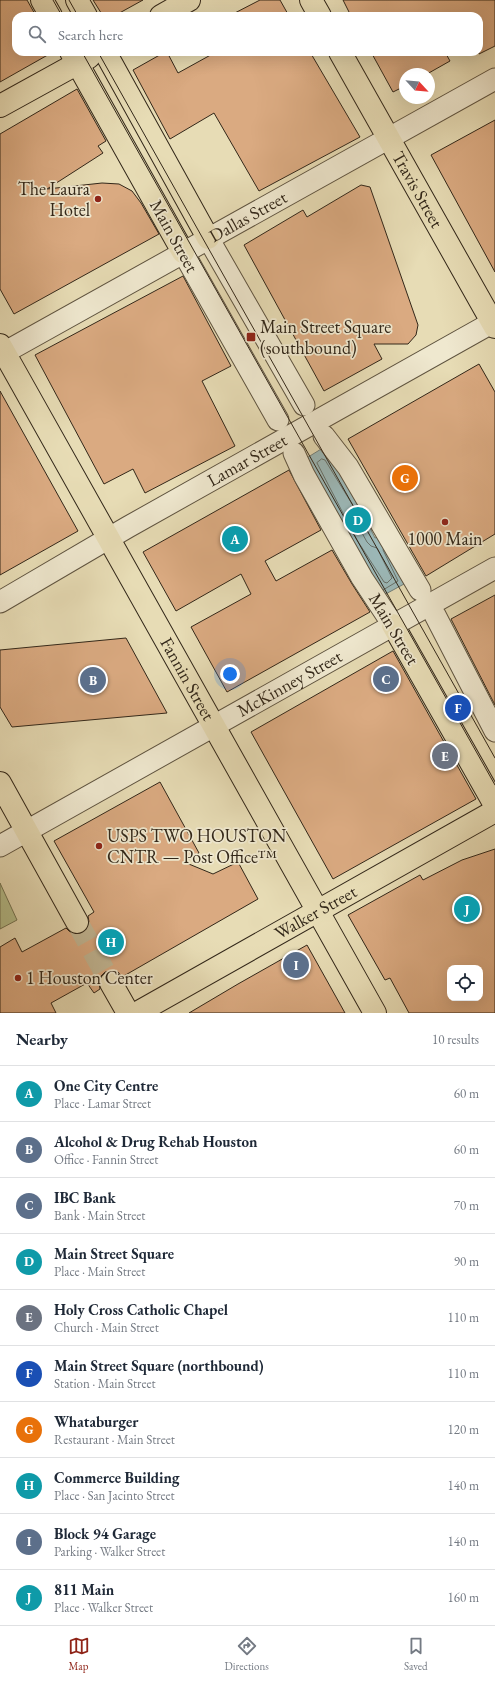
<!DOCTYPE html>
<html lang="en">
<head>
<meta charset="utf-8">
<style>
  body { margin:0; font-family:"EB Garamond",serif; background:#f2f2f3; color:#1f2937 }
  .controls { position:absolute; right:12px; bottom:12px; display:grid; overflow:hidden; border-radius:8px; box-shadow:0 4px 16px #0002 }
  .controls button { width:36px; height:36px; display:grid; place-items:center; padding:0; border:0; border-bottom:1px solid #e0e1e3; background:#fff; color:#1f2937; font:20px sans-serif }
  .compass { position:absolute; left:399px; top:68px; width:36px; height:36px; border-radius:50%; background:#fff; box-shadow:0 4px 16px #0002; rotate:116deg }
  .you { position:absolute; left:230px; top:674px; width:14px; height:14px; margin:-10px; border:3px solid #fff; border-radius:50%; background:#1a73e8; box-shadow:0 0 0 6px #1a73e833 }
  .badge { display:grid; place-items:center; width:26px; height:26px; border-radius:50%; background:#8f2418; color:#fff; font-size:13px; font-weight:700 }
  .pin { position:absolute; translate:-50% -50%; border:2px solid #fff; box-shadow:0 1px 4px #0006 }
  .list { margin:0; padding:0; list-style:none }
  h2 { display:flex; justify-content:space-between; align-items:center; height:52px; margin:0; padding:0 16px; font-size:17px }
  h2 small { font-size:13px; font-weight:400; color:#747a83 }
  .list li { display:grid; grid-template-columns:26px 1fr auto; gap:12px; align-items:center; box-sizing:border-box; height:56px; padding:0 16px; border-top:1px solid #e0e1e3 }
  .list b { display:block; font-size:15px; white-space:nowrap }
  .list p { margin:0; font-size:13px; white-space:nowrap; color:#747a83 }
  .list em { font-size:13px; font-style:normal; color:#747a83 }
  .icon { flex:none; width:22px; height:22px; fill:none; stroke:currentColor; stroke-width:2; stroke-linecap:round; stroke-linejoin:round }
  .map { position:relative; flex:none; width:495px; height:1013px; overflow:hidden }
  .search { position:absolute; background:#fff; box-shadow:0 4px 16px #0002; left:12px; right:12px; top:12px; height:44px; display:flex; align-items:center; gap:10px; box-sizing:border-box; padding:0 14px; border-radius:12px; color:#747a83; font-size:15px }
  .sheet { height:612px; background:#fff }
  nav { display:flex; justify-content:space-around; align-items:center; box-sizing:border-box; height:56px; border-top:1px solid #e0e1e3; background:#fff; font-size:11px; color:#747a83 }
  nav a { display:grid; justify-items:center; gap:2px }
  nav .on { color:#8f2418 }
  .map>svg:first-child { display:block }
  .green { fill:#b6c08d; stroke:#747453 }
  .water { fill:#9cb9b9; stroke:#727f79 }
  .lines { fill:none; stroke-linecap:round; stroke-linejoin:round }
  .shore { stroke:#677069; stroke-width:1 }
  .building { fill:#daaa81; stroke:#322719; fill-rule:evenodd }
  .major-tunnel { stroke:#c3b896; stroke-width:22; stroke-dasharray:22 11; stroke-linecap:butt }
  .minor-casing { stroke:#5f5440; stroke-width:23 }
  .major-casing { stroke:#322719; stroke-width:24 }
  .minor { stroke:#efe8cf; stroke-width:21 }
  .major { stroke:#e7dcb5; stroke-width:22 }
  .tram { stroke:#322719; stroke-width:1 }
  .poi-dot { fill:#8f2418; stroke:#efe8cf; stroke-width:1.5 }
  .labels { text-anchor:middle; stroke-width:3.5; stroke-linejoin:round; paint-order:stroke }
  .poi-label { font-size:18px; fill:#322719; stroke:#efe8cf; text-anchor:start }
  .street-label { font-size:18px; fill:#322719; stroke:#efe8cf }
</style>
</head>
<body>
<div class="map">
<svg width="495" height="1013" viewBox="0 0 495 1013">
  <rect width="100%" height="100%" fill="#e7dcb5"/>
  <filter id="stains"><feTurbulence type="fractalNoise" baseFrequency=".005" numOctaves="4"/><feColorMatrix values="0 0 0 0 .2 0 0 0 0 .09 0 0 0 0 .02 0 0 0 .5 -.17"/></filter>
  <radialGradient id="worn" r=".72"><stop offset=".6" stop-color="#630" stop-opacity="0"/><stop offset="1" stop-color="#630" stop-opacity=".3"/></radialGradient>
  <!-- green -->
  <path class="green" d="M0,883L17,920L0,929Z"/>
  <!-- water -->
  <path class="water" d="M326,446L369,515L365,518L375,538L381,536L404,584L382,596L305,459Z"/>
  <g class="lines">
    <!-- shore -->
    <g class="shore">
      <path d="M322,459L325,460L357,512L356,522L367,542L371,546L377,548L392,578L387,583L384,582L357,540L317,463Z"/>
      <path d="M383,590L398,581L383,550"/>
    </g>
  </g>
  <!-- building -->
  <g class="building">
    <path d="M0,0H27L36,16H16V52H53L0,82Z"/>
    <path d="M93,0H143L114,16H103Z"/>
    <path d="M260,0H280L289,16H229Z"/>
    <path d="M343,0H495V46L479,54V16H351Z"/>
    <path d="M165,52H167L178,73L216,52H310L360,137L259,191L214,113L170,139L133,70Z"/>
    <path d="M371,52H445L450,61L427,74H405V86L393,92Z"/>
    <path d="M77,89L106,141L98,146L103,153L47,189L102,183L119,184L132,191L141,203L159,234L14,314L0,289V134Z"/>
    <path d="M495,120V272L431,155Z"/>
    <path d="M361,185L370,187L418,325L416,335L408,344H374L382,359L324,391L244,245L303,210L307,217Z"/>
    <path d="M183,276L231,366L202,381L235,446L145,493L133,469L104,484L35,355Z"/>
    <path d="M479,364L495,392V534L426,576L348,439Z"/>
    <path d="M0,391L78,531L0,575Z"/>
    <path d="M289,470L321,530L265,561L276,581L332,550L352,584L370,612L227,692L191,627L251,594L241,574L176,611L143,552Z"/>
    <path d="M495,595V705L451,619Z"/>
    <path d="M126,638L167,713L12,727L0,707V650Z"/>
    <path d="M393,651L476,799L333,879L251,732Z"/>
    <path d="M160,782L199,853L184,862L213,874L238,862L258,899L122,977L118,972L111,971L105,972L100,977L99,983L100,989L94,993L87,983L51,1003L56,1013H0V947L15,938L22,952L66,928L71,933L76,934L83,933L88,928L89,922L88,916L94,912L54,841Z"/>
    <path d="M495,849V1013H409L390,978L385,980L348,915L420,875L423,880L462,860ZM450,968H480V998H450Z"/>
    <path d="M307,945L345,1013H189L238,984Z"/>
  </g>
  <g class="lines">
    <!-- major-tunnel -->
    <path class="major-tunnel" d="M77,922L111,983"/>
    <!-- minor casing -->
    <g class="minor-casing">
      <g id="minor">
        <path d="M208,238L304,405"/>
        <path d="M183,252L278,420"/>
        <path id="s1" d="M0,355L495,79"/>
        <path d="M324,436L348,467L420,590"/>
        <path d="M294,453L304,475L362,578L393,625"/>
        <path id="s2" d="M0,602L128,527L495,321"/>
        <path d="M435,615L495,731"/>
        <path id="s3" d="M0,846L495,568"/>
      </g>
    </g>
    <!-- major casing -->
    <g class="major-casing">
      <g id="major">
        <path d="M42,0L51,16"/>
        <path d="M77,0L86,16"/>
        <path d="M311,0L320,16"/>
        <path d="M161,16L189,0"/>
        <path d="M71,52L183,252"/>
        <path d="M105,52L208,238"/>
        <path id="s4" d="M340,52L495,327"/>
        <path d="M0,106L89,57"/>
        <path id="s5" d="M0,345L375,1013"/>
        <path d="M393,625L495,805"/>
        <path d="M0,783L77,922"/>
        <path d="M111,983L128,1013"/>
        <path id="s6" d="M137,1013L495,811"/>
      </g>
    </g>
    <!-- minor -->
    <use href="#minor" class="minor"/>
    <!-- major -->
    <use href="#major" class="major"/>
    <!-- tram -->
    <g class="tram">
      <path d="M53,0L62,16"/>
      <path d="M69,0L78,16"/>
      <path d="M82,52L495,785"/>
      <path d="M98,52L495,758"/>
    </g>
  </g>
  <!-- markers -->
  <g class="poi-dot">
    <circle cx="98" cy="199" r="4"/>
    <rect x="246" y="332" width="10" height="10" rx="2"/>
    <circle cx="445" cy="522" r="4"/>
    <circle cx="99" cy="846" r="4"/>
    <circle cx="18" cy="978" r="4"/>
  </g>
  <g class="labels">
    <!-- poi labels -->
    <g class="poi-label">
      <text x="90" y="195" text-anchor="end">The Laura<tspan x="90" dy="21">Hotel</tspan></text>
      <text x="260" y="333">Main Street Square<tspan x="260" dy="21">(southbound)</tspan></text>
      <text x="445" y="545" text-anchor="middle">1000 Main</text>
      <text x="107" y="842">USPS TWO HOUSTON<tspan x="107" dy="21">CNTR — Post Office™</tspan></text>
      <text x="26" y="984">1 Houston Center</text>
    </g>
    <!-- street labels -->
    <g class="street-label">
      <text dy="6" stroke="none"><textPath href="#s4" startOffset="158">Travis Street</textPath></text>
      <text dy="6" stroke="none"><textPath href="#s1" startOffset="284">Dallas Street</textPath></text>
      <text transform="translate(174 236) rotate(61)" y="6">Main Street</text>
      <text dy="6" stroke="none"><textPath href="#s2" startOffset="285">Lamar Street</textPath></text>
      <text transform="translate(394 629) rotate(59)" y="6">Main Street</text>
      <text dy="6" stroke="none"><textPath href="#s5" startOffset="383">Fannin Street</textPath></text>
      <text dy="6" stroke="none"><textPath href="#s3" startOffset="332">McKinney Street</textPath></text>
      <text dy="6" stroke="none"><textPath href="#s6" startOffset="205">Walker Street</textPath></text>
    </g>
  </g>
  <rect width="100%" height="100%" filter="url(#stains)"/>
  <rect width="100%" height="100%" fill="url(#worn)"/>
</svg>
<div class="controls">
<button><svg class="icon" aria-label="locate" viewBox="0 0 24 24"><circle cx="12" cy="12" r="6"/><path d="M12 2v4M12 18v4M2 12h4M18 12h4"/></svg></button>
</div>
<svg class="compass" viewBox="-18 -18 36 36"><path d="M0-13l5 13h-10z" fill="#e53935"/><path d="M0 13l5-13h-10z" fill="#747a83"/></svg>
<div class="you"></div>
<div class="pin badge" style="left:235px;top:539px;background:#0f9aa8">A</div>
<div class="pin badge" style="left:93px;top:680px;background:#5c6f8a">B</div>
<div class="pin badge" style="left:386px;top:679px;background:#5c6f8a">C</div>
<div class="pin badge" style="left:358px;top:520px;background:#0f9aa8">D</div>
<div class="pin badge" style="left:445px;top:756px;background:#6b7280">E</div>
<div class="pin badge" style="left:458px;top:708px;background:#1a4fb4">F</div>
<div class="pin badge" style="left:405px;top:478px;background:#e8710a">G</div>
<div class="pin badge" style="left:111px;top:942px;background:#0f9aa8">H</div>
<div class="pin badge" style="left:296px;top:965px;background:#5c6f8a">I</div>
<div class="pin badge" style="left:467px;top:909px;background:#0f9aa8">J</div>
<div class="search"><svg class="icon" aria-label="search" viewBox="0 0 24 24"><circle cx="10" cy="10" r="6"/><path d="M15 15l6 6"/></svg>Search here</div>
</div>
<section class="sheet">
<h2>Nearby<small>10 results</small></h2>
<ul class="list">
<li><span class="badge" style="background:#0f9aa8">A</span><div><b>One City Centre</b><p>Place · Lamar Street</p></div><em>60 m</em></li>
<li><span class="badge" style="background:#5c6f8a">B</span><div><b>Alcohol &amp; Drug Rehab Houston</b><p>Office · Fannin Street</p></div><em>60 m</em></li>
<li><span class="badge" style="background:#5c6f8a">C</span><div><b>IBC Bank</b><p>Bank · Main Street</p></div><em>70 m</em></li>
<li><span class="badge" style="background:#0f9aa8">D</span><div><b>Main Street Square</b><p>Place · Main Street</p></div><em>90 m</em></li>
<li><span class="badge" style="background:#6b7280">E</span><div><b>Holy Cross Catholic Chapel</b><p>Church · Main Street</p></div><em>110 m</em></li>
<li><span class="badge" style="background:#1a4fb4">F</span><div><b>Main Street Square (northbound)</b><p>Station · Main Street</p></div><em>110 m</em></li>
<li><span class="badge" style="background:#e8710a">G</span><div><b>Whataburger</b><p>Restaurant · Main Street</p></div><em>120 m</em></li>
<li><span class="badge" style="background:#0f9aa8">H</span><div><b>Commerce Building</b><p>Place · San Jacinto Street</p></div><em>140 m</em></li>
<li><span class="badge" style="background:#5c6f8a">I</span><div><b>Block 94 Garage</b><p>Parking · Walker Street</p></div><em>140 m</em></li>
<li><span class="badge" style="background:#0f9aa8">J</span><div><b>811 Main</b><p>Place · Walker Street</p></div><em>160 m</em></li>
</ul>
</section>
<nav>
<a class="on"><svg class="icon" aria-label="map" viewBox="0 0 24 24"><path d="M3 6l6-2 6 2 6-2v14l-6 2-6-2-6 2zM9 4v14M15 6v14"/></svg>Map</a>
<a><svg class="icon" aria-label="directions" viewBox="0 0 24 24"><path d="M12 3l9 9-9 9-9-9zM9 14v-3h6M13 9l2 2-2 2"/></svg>Directions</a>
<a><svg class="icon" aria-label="saved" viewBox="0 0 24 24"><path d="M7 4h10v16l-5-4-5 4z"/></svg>Saved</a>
</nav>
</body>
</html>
